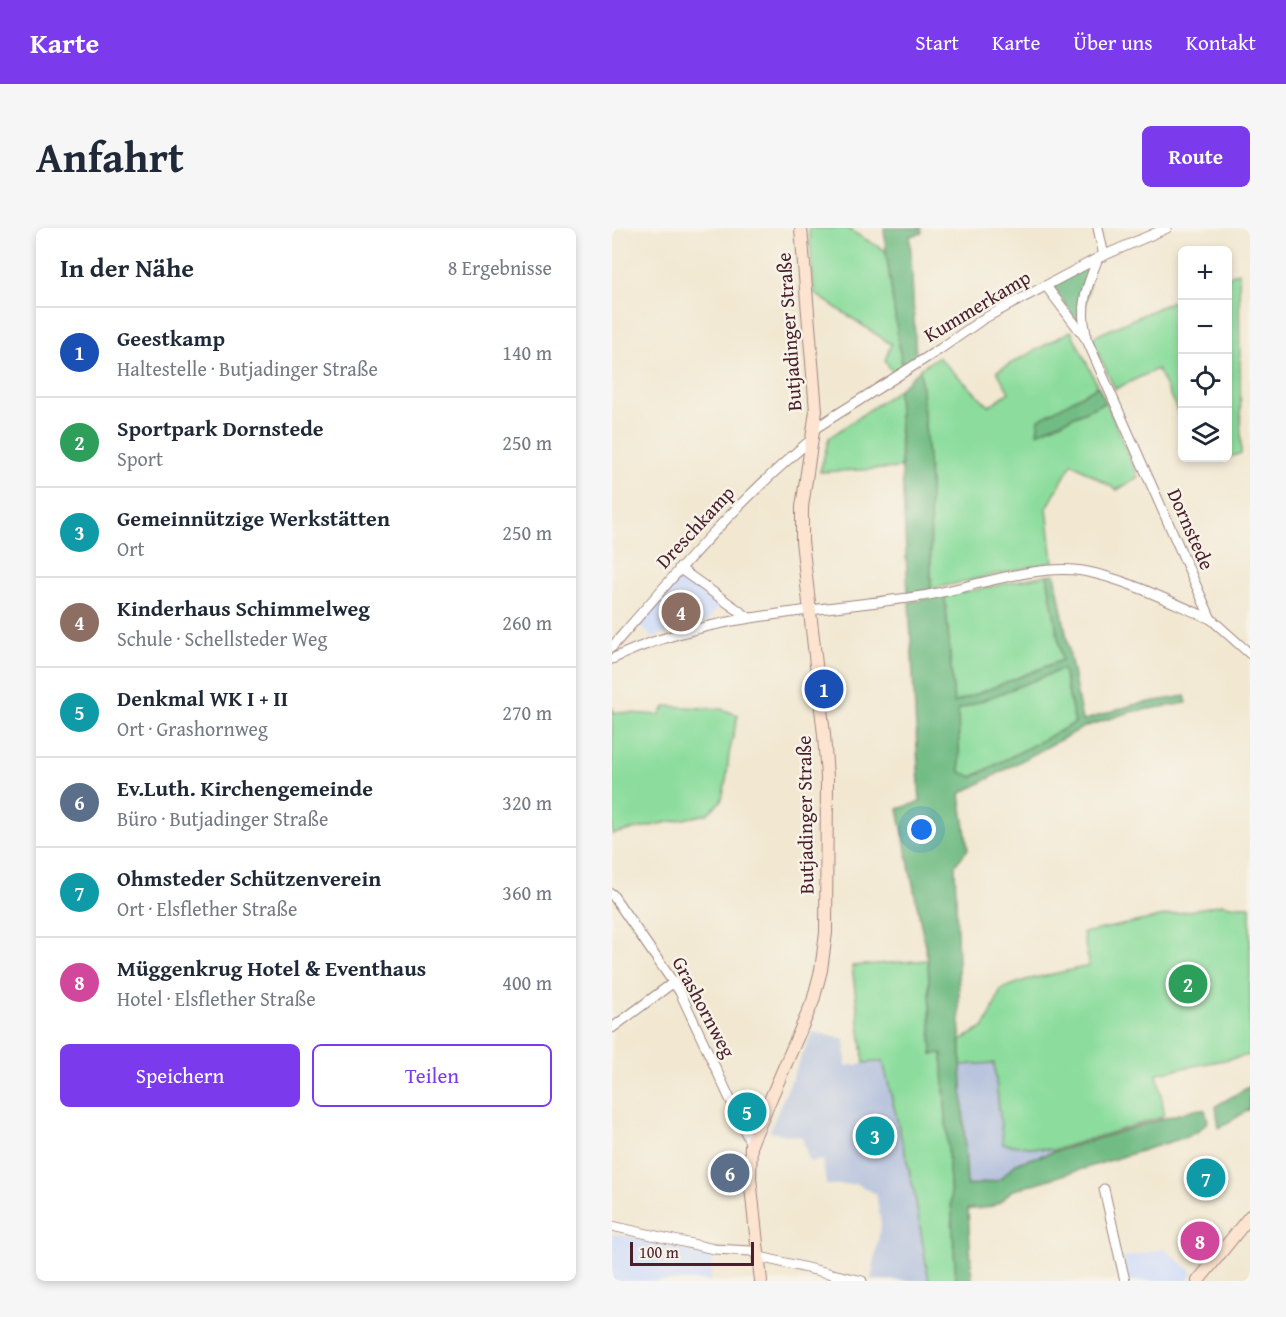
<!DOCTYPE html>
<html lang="de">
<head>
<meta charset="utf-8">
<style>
  body { margin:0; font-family:"Gentium Book Plus",serif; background:#f6f6f7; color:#1f2937 }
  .controls { position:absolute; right:18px; top:18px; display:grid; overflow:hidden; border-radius:9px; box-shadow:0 3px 9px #0003 }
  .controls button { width:54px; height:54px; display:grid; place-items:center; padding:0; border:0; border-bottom:2px solid #e0e1e3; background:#fff; color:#1f2937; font:30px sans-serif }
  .scale { position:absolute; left:18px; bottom:15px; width:124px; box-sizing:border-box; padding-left:6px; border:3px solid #4a1f2b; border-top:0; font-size:16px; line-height:21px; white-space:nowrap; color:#4a1f2b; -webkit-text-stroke:4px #f7f3e8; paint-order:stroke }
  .you { position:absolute; left:310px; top:602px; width:21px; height:21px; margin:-15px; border:4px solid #fff; border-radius:50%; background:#1a73e8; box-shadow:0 0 0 9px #1a73e833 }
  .badge { display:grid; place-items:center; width:39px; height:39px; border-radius:50%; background:#7c3aed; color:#fff; font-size:20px; font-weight:700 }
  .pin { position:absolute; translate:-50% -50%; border:3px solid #fff; box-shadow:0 2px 6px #0006 }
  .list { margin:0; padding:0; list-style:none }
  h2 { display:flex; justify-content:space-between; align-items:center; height:78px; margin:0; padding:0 24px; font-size:26px }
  h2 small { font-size:20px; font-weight:400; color:#747a83 }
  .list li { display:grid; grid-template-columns:39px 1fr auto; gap:18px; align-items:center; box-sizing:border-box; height:90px; padding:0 24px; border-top:2px solid #e0e1e3 }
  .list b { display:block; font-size:22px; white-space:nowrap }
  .list p { margin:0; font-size:20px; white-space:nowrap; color:#747a83 }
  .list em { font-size:20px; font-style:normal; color:#747a83 }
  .actions { display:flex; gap:12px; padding:18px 24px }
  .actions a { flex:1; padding:14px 0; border:2px solid #7c3aed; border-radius:9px; text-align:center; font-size:21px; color:#7c3aed }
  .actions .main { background:#7c3aed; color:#fff }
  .icon { flex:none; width:33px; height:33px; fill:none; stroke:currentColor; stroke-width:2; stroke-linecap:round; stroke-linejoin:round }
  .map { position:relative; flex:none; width:638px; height:1053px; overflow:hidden; border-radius:9px }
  header { display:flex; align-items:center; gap:36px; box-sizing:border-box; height:84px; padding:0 30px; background:#7c3aed; color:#fff }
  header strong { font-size:28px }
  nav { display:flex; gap:33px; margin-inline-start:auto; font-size:21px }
  .intro { display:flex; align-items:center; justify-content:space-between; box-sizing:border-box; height:144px; padding:0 36px }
  h1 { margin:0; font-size:42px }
  .button { padding:15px 27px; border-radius:9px; background:#7c3aed; color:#fff; font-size:21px; font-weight:700 }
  main { display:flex; gap:36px; padding:0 36px }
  aside { flex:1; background:#fff; border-radius:9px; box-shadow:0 3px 9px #0003 }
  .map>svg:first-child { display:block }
  .built { fill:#cedbfa }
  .industrial { fill:#b9c5de }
  .green { fill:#8cdd9d; stroke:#6b7e64; stroke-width:1.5 }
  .forest { fill:#71bc84; stroke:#5e6e58; stroke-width:1.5; fill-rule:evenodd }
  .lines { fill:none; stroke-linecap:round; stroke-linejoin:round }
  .street-casing { stroke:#9e847e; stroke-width:11 }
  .secondary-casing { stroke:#9e847e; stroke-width:14 }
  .street { stroke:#fff; stroke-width:9 }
  .secondary { stroke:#fde4d1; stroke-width:12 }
  .labels { text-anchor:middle; stroke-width:5; stroke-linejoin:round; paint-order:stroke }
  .street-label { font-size:20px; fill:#4a1f2b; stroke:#f7f3e8 }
</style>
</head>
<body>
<header>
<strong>Karte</strong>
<nav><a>Start</a><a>Karte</a><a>Über uns</a><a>Kontakt</a></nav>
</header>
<div class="intro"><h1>Anfahrt</h1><a class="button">Route</a></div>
<main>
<aside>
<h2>In der Nähe<small>8 Ergebnisse</small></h2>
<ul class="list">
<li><span class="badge" style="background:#1a4fb4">1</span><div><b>Geestkamp</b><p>Haltestelle · Butjadinger Straße</p></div><em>140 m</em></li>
<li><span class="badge" style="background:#2e9e5b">2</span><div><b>Sportpark Dornstede</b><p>Sport</p></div><em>250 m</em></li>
<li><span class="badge" style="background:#0f9aa8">3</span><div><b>Gemeinnützige Werkstätten</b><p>Ort</p></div><em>250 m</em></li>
<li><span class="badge" style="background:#8d6e63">4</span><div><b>Kinderhaus Schimmelweg</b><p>Schule · Schellsteder Weg</p></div><em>260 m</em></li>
<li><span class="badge" style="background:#0f9aa8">5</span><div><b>Denkmal WK I + II</b><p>Ort · Grashornweg</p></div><em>270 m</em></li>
<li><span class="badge" style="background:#5c6f8a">6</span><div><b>Ev.Luth. Kirchengemeinde</b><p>Büro · Butjadinger Straße</p></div><em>320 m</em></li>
<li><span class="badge" style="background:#0f9aa8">7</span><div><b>Ohmsteder Schützenverein</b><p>Ort · Elsflether Straße</p></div><em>360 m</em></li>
<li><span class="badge" style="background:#d1479c">8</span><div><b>Müggenkrug Hotel &amp; Eventhaus</b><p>Hotel · Elsflether Straße</p></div><em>400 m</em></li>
</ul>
<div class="actions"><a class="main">Speichern</a><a>Teilen</a></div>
</aside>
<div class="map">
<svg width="638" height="1053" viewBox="0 0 638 1053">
  <rect width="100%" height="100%" fill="#f7f3e8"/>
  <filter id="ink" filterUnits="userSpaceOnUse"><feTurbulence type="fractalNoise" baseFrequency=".0167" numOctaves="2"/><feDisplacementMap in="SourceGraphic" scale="12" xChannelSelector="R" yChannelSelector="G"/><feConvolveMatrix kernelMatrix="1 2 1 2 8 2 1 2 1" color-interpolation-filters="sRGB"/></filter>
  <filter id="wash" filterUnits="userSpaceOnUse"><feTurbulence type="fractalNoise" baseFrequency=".008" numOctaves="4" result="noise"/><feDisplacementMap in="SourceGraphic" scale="24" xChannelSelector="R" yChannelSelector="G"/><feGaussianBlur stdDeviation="1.35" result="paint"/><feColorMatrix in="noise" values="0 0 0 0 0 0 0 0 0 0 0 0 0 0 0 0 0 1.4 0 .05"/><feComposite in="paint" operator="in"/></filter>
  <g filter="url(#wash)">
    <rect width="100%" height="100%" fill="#f2e8d2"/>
    <!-- built -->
    <g class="built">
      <path d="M68,345L110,374L96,393L41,409L25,396Z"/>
      <path d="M0,1005L101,1028L98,1053H0Z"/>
      <path d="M552,1021L581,1044L575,1053H517L511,1030Z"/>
    </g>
    <!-- industrial -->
    <g class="industrial">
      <path d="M200,804L233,811L234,838L271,833L302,963L317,1053L259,1052L269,996L264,966L245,956L214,957L211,932L197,934L190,909L157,904Z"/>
      <path d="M382,835L392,916L442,922V925L405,935L387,952L361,956L355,959L349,837Z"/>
    </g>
    <!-- green -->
    <g class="green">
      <path d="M197,0H234L274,23L290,139L281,145L273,133L279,116L202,65Z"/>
      <path d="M627,44L629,226L616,229V49Z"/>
      <path d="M570,69V192L545,141L503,161L479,110Z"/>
      <path d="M459,103L486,158L428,191L426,205L494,174L526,249L505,262L460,235L435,280L441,334L319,361L318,255L308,141L326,129L377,178L397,164L385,143Z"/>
      <path d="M286,162L289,240L208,244L217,210Z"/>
      <path d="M435,347L450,432L342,475L333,368Z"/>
      <path d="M451,441L463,495L360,549L348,544L345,482Z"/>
      <path d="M54,478L109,481L126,487L117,526L114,554L109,573L95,586L0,606V479L2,484L47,487Z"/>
      <path d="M610,676L618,678H638V827L545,845L552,884L550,889L442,922L391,916L382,835L349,837V812L371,800L378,788L389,761L414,752L477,738L471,705Z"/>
      <path d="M316,732L320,826L330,825L344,1053H317L302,963L271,833L252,835L240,738Z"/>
    </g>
    <!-- forest -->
    <g class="forest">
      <path d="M272,0H309L310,5L298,8L304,131L290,139L274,23Z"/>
      <path d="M481,35L469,99L440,57Z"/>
      <path d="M308,141L318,255L319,361L296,366L286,162Z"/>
      <path d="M486,158L494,174L425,205L427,191Z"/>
      <path d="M443,346L470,493L520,477L573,468L575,475L518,484L472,499L348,566L356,621L343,637L349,837L355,958L387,952L405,935L583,881L593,882L596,893L587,903L574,909L399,963C386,979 377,981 356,981L360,1053H344L330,825L320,826L316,732L286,581L308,574L297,374L333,368L342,475L450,432L435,347ZM451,441L463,495L361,549L348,544L346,482Z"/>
      <path d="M638,858V881L607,900L604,878Z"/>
    </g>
  </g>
  <g filter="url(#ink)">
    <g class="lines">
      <!-- street casing -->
      <g class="street-casing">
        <g id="street">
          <path d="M486,0L492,28"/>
          <path d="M434,58L475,112L599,391L638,426"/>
          <path d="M474,106C467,77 475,58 486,30"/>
          <path d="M202,201L328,121L371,91L486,30L555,0"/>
          <path d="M67,340L137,390"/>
          <path d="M0,419C63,346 125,273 200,211"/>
          <path d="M0,431C96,384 206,384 310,368C358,360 424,335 471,343C515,351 558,374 599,391"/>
          <path d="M0,666L68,764L139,916"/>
          <path d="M0,800L62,754"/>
          <path d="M492,961L513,1053"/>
          <path d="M0,998L102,1021L139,1023L152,1030L250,1053"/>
        </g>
      </g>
      <!-- secondary casing -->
      <g class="secondary-casing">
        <g id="secondary">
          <path d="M149,1053L138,950L139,916L201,773L209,742L214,705L215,549L212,507L190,313V279L204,183L189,0"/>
          <path d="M586,1053L638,988"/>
        </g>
      </g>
      <!-- street -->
      <use href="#street" class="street"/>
      <!-- secondary -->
      <use href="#secondary" class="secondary"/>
    </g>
  </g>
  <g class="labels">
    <!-- street labels -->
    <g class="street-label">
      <text transform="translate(365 78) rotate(-31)" y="7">Kummerkamp</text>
      <text transform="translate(177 104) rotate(-94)" y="7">Butjadinger Straße</text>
      <text transform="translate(83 299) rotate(-47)" y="7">Dreschkamp</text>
      <text transform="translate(579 301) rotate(66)" y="7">Dornstede</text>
      <text transform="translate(193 587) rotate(-91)" y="7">Butjadinger Straße</text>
      <text transform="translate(92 779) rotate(62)" y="7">Grashornweg</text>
    </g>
  </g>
</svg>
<div class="controls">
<button>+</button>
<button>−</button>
<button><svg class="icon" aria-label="locate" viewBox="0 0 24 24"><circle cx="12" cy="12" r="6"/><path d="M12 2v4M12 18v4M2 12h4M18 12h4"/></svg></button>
<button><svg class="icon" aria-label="layers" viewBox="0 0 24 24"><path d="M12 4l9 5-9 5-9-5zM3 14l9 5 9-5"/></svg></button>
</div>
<div class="scale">100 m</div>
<div class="you"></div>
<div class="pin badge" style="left:212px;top:461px;background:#1a4fb4">1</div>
<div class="pin badge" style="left:576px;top:756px;background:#2e9e5b">2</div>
<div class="pin badge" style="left:263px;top:908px;background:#0f9aa8">3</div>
<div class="pin badge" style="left:69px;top:384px;background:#8d6e63">4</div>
<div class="pin badge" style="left:135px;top:884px;background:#0f9aa8">5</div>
<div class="pin badge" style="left:118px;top:945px;background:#5c6f8a">6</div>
<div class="pin badge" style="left:594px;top:950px;background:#0f9aa8">7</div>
<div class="pin badge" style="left:588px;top:1013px;background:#d1479c">8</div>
</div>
</main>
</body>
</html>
